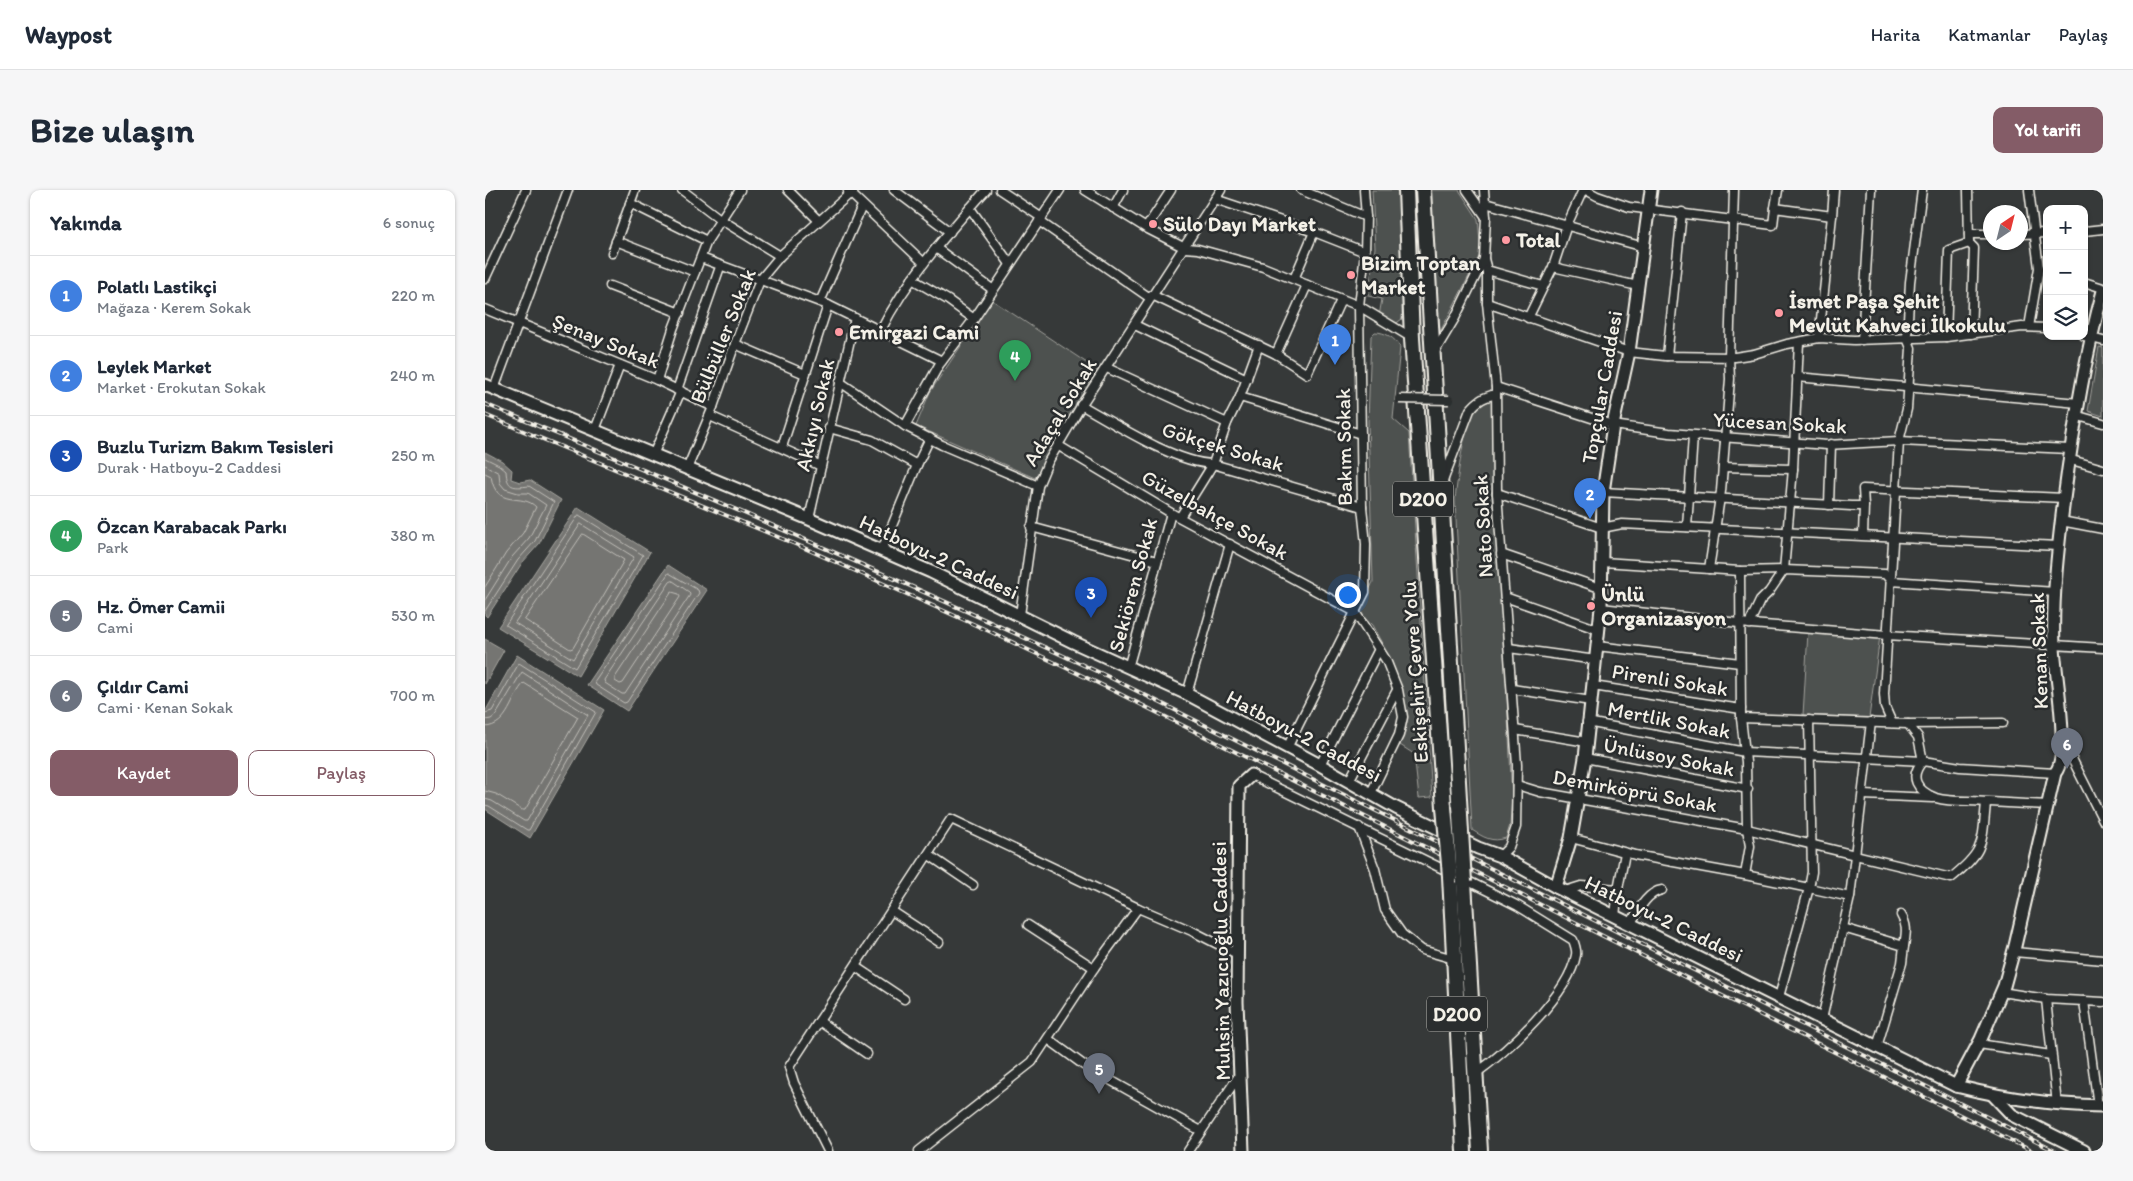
<!DOCTYPE html>
<html lang="tr">
<head>
<meta charset="utf-8">
<style>
  body { margin:0; font-family:Itim,sans-serif; background:#f6f6f7; color:#1f2937 }
  .controls { position:absolute; right:15px; top:15px; display:grid; overflow:hidden; border-radius:10px; box-shadow:0 1px 4px #0004 }
  .controls button { width:45px; height:45px; display:grid; place-items:center; padding:0; border:0; border-bottom:1px solid #e0e1e3; background:#fff; color:#1f2937; font:25px sans-serif }
  .compass { position:absolute; left:1498px; top:15px; width:45px; height:45px; border-radius:50%; background:#fff; box-shadow:0 1px 4px #0004; rotate:35deg }
  .you { position:absolute; left:862px; top:404px; width:18px; height:18px; margin:-12px; border:4px solid #fff; border-radius:50%; background:#1a73e8; box-shadow:0 0 0 8px #1a73e833 }
  .badge { display:grid; place-items:center; width:32px; height:32px; border-radius:50%; background:#845c67; color:#fff; font-size:16px; font-weight:700 }
  .pin { position:absolute; translate:-50% -41px; filter:drop-shadow(0 1px 2px #0008) }
  .pin::after { content:''; position:absolute; top:26px; width:18px; height:15px; background:inherit; clip-path:polygon(0 0,100% 0,50% 100%) }
  .list { margin:0; padding:0; list-style:none }
  h2 { display:flex; justify-content:space-between; align-items:center; height:65px; margin:0; padding:0 20px; font-size:21px }
  h2 small { font-size:16px; font-weight:400; color:#747a83 }
  .list li { display:grid; grid-template-columns:32px 1fr auto; gap:15px; align-items:center; box-sizing:border-box; height:80px; padding:0 20px; border-top:1px solid #e0e1e3 }
  .list b { display:block; font-size:19px; white-space:nowrap }
  .list p { margin:0; font-size:16px; white-space:nowrap; color:#747a83 }
  .list em { font-size:16px; font-style:normal; color:#747a83 }
  .actions { display:flex; gap:10px; padding:15px 20px }
  .actions a { flex:1; padding:11px 0; border:1px solid #845c67; border-radius:10px; text-align:center; font-size:18px; color:#845c67 }
  .actions .main { background:#845c67; color:#fff }
  .icon { flex:none; width:28px; height:28px; fill:none; stroke:currentColor; stroke-width:2; stroke-linecap:round; stroke-linejoin:round }
  .map { position:relative; flex:none; width:1618px; height:961px; overflow:hidden; border-radius:10px }
  header { display:flex; align-items:center; gap:30px; box-sizing:border-box; height:70px; padding:0 25px; background:#fff; border-bottom:1px solid #e0e1e3 }
  header strong { font-size:24px }
  nav { display:flex; gap:28px; margin-inline-start:auto; font-size:18px }
  .intro { display:flex; align-items:center; justify-content:space-between; box-sizing:border-box; height:120px; padding:0 30px }
  h1 { margin:0; font-size:35px }
  .button { padding:12px 22px; border-radius:10px; background:#845c67; color:#fff; font-size:18px; font-weight:700 }
  main { display:flex; gap:30px; padding:0 30px }
  aside { flex:1; background:#fff; border-radius:10px; box-shadow:0 1px 4px #0004 }
  .map>svg:first-child { display:block }
  .green { fill:#4e514f; stroke:#a1a19c }
  .water { fill:#757572; stroke:#a8a7a1 }
  .lines { fill:none; stroke-linecap:round; stroke-linejoin:round }
  .shore { stroke:#c1bfb9; stroke-width:1 }
  .street-casing { stroke:#f4f1e8; stroke-width:11 }
  .secondary-casing { stroke:#f4f1e8; stroke-width:15 }
  .highway-casing { stroke:#f4f1e8; stroke-width:18 }
  .street { stroke:#2a2d2e; stroke-width:8 }
  .secondary { stroke:#2a2d2e; stroke-width:11 }
  .highway { stroke:#2a2d2e; stroke-width:14 }
  .rail-casing { stroke:#f4f1e8; stroke-width:4 }
  .rail { stroke:#2a2d2e; stroke-width:2; stroke-dasharray:5.5; stroke-linecap:butt }
  .street-bridge-casing { stroke:#f4f1e8; stroke-width:11; stroke-linecap:butt }
  .highway-bridge-casing { stroke:#f4f1e8; stroke-width:18; stroke-linecap:butt }
  .street-bridge { stroke:#2a2d2e; stroke-width:8 }
  .highway-bridge { stroke:#2a2d2e; stroke-width:14 }
  .poi-dot { fill:#ff9aa2; stroke:#2a2d2e; stroke-width:2 }
  .labels { text-anchor:middle; stroke-width:5; stroke-linejoin:round; paint-order:stroke }
  .shield { fill:#2a2d2e; stroke:#b7b6b0; stroke-width:1 }
  .shield-label { font-size:20px; font-weight:bold; fill:#f4f1e8 }
  .poi-label { font-size:21px; font-weight:bold; fill:#f4f1e8; stroke:#2a2d2e; text-anchor:start }
  .street-label { font-size:21px; fill:#f4f1e8; stroke:#2a2d2e }
</style>
</head>
<body>
<header>
<strong>Waypost</strong>
<nav><a>Harita</a><a>Katmanlar</a><a>Paylaş</a></nav>
</header>
<div class="intro"><h1>Bize ulaşın</h1><a class="button">Yol tarifi</a></div>
<main>
<aside>
<h2>Yakında<small>6 sonuç</small></h2>
<ul class="list">
<li><span class="badge" style="background:#3f7fe0">1</span><div><b>Polatlı Lastikçi</b><p>Mağaza · Kerem Sokak</p></div><em>220 m</em></li>
<li><span class="badge" style="background:#3f7fe0">2</span><div><b>Leylek Market</b><p>Market · Erokutan Sokak</p></div><em>240 m</em></li>
<li><span class="badge" style="background:#1a4fb4">3</span><div><b>Buzlu Turizm Bakım Tesisleri</b><p>Durak · Hatboyu-2 Caddesi</p></div><em>250 m</em></li>
<li><span class="badge" style="background:#2e9e5b">4</span><div><b>Özcan Karabacak Parkı</b><p>Park</p></div><em>380 m</em></li>
<li><span class="badge" style="background:#6b7280">5</span><div><b>Hz. Ömer Camii</b><p>Cami</p></div><em>530 m</em></li>
<li><span class="badge" style="background:#6b7280">6</span><div><b>Çıldır Cami</b><p>Cami · Kenan Sokak</p></div><em>700 m</em></li>
</ul>
<div class="actions"><a class="main">Kaydet</a><a>Paylaş</a></div>
</aside>
<div class="map">
<svg width="1618" height="961" viewBox="0 0 1618 961">
  <rect width="100%" height="100%" fill="#363939"/>
  <filter id="ink" filterUnits="userSpaceOnUse"><feTurbulence type="fractalNoise" baseFrequency=".02" numOctaves="2"/><feDisplacementMap in="SourceGraphic" scale="10" xChannelSelector="R" yChannelSelector="G"/><feConvolveMatrix kernelMatrix="1 2 1 2 8 2 1 2 1" color-interpolation-filters="sRGB"/></filter>
  <g filter="url(#ink)">
    <!-- green -->
    <g class="green">
      <path d="M887,0H914L918,53L917,129L909,135L894,126L897,109L883,106L890,58Z"/>
      <path d="M944,0H974L993,29L996,63L955,142Z"/>
      <path d="M507,110L614,181L550,288L431,236L445,202Z"/>
      <path d="M890,142C900,142 910,148 915,157L908,229L924,243L947,607L934,608L929,564L915,555L921,527L917,502L900,459L887,435L874,422L888,392L883,232L886,146Z"/>
      <path d="M1614,157L1618,158V226L1603,221Z"/>
      <path d="M1007,210L1027,607L1025,635L1021,648C1007,653 998,647 987,640L970,309C973,288 978,231 993,217C996,214 1003,212 1007,210Z"/>
      <path d="M1323,442L1395,446L1384,528L1318,525Z"/>
    </g>
    <!-- water -->
    <g class="water">
      <path d="M0,262L17,271L27,280L26,289L35,292L45,290L76,310L54,354L37,373L2,427L0,425Z"/>
      <path d="M93,317L165,362L93,486L13,437Z"/>
      <path d="M183,375L222,400L142,521L102,495Z"/>
      <path d="M0,449L19,460L0,494Z"/>
      <path d="M32,465L119,520L45,648L0,619V522Z"/>
    </g>
    <g class="lines">
      <!-- shore -->
      <g class="shore">
        <path d="M0,268L14,275L21,281C22,298 28,298 44,296L69,312L50,351L33,370L0,421"/>
        <path d="M0,275L14,283L15,293L20,299L33,303H43L61,315L44,348L27,367L0,410"/>
        <path d="M0,283L6,286C11,320 37,302 51,317L38,343L21,363L0,397"/>
        <path d="M94,325L158,365L90,478L21,435Z"/>
        <path d="M96,334L149,367L88,469L30,433Z"/>
        <path d="M98,344L139,370L88,458L85,459L40,430Z"/>
        <path d="M184,383L213,400L214,403L142,512L139,513L111,495L110,492Z"/>
        <path d="M188,391L204,402L205,405L140,504H137L120,493L119,490L185,392Z"/>
        <path d="M187,402L194,404L195,407L138,493L135,494L130,491V488Z"/>
        <path d="M0,523L7,521L34,473L111,522L44,640H42L4,616L0,615"/>
        <path d="M0,530L6,529L11,525L37,482L103,525L42,631H39L7,611L0,609"/>
        <path d="M0,537C24,536 26,506 39,493L93,527L40,620H37L11,604L0,601"/>
      </g>
      <!-- street casing -->
      <g class="street-casing">
        <g id="street">
          <path d="M197,0L235,29L295,66"/>
          <path d="M303,0L333,30"/>
          <path d="M409,0L465,42"/>
          <path d="M515,0L557,28"/>
          <path d="M600,0L661,38L700,58L713,59L778,77L874,116L927,148"/>
          <path d="M816,0L881,27"/>
          <path d="M982,0L1001,27"/>
          <path d="M999,0L1001,27L999,69L1002,80V113L1011,197L1012,303L1032,575L1031,637L1024,657L1015,666"/>
          <path d="M1101,0L1112,6L1144,17L1288,35L1290,18L1347,26L1349,0"/>
          <path d="M1544,0L1554,78L1544,137"/>
          <path d="M363,1L439,73"/>
          <path d="M730,9L829,42L880,62"/>
          <path d="M145,13L222,51"/>
          <path d="M1000,13L1159,57"/>
          <path d="M485,18L525,74"/>
          <path d="M628,18L638,0"/>
          <path d="M1290,18L1293,0"/>
          <path d="M554,31L665,108"/>
          <path d="M661,38L686,0"/>
          <path d="M1599,41L1618,39"/>
          <path d="M1484,44H1506"/>
          <path d="M1536,44L1562,43"/>
          <path d="M131,51L210,82"/>
          <path d="M1484,53L1489,58L1486,144"/>
          <path d="M451,58L507,99"/>
          <path d="M127,63L150,0"/>
          <path d="M216,68L343,115L457,171"/>
          <path d="M1068,77L1153,96"/>
          <path d="M1002,80L1058,96"/>
          <path d="M0,89L41,0"/>
          <path d="M427,89L463,110L489,129"/>
          <path d="M809,89L829,42"/>
          <path d="M1599,92L1618,98"/>
          <path d="M125,96L195,123"/>
          <path d="M667,105L791,164L822,184L856,110"/>
          <path d="M335,112L377,16"/>
          <path d="M1002,113L1144,162L1180,166L1250,167L1269,164L1302,154L1334,148L1369,150L1461,147L1537,137L1562,138"/>
          <path d="M0,119L172,190L228,217"/>
          <path d="M1043,128L1068,77L1082,35L1098,0"/>
          <path d="M650,135L762,189"/>
          <path d="M396,140C423,87 462,44 501,0"/>
          <path d="M1599,146L1618,151"/>
          <path d="M1461,147L1464,60L1484,53L1483,0"/>
          <path d="M1334,148L1347,26"/>
          <path d="M1377,150L1386,0"/>
          <path d="M250,154L320,184"/>
          <path d="M949,163L970,128L999,69"/>
          <path d="M791,164L822,95"/>
          <path d="M1182,166L1197,22"/>
          <path d="M622,178L742,233"/>
          <path d="M1312,187L1593,213"/>
          <path d="M172,190L188,139L222,51L255,0"/>
          <path d="M355,192L420,236L457,255L553,296"/>
          <path d="M1011,197L1128,235L1184,243L1342,255L1414,251L1585,259"/>
          <path d="M9,199L83,0"/>
          <path d="M192,200L235,77"/>
          <path d="M755,207L876,244"/>
          <path d="M596,215C630,234 690,273 728,274L877,317"/>
          <path d="M1590,225L1618,233"/>
          <path d="M225,226L336,276"/>
          <path d="M420,236L454,175L489,129L575,0"/>
          <path d="M344,238L387,250L432,275"/>
          <path d="M110,240L135,175"/>
          <path d="M574,256L686,323L870,422L901,470L913,500L918,527L914,545L886,603"/>
          <path d="M297,257L343,115"/>
          <path d="M168,265L196,201"/>
          <path d="M1583,269L1618,279"/>
          <path d="M1238,277L1308,279"/>
          <path d="M202,279L228,217L250,154L275,90L295,66L369,0"/>
          <path d="M958,291L985,220C993,210 999,207 1011,204"/>
          <path d="M1118,302L1366,316H1379L1378,299L1579,308"/>
          <path d="M1012,303L1117,338L1137,334L1573,356"/>
          <path d="M1344,315L1346,254"/>
          <path d="M695,327L728,274L742,233L755,207L774,155"/>
          <path d="M324,329L370,128"/>
          <path d="M1576,331L1618,339"/>
          <path d="M546,337L672,371"/>
          <path d="M1202,337L1208,246"/>
          <path d="M1378,345L1379,316"/>
          <path d="M397,360L432,275L445,248"/>
          <path d="M1016,364L1118,399"/>
          <path d="M1118,372L1255,381L1299,380L1400,384L1406,391L1570,402"/>
          <path d="M1224,379L1236,301L1245,189L1244,167L1249,0"/>
          <path d="M1255,381L1256,528L1261,572L1262,639L1265,656L1260,685L1324,698L1294,807"/>
          <path d="M1020,407L1114,440"/>
          <path d="M1116,418L1254,433L1402,445L1618,458"/>
          <path d="M535,425L553,296L563,272L599,211L736,0"/>
          <path d="M1264,434L1275,411L1284,402L1299,380L1308,279L1314,152"/>
          <path d="M1112,456L1255,473"/>
          <path d="M1024,458L1111,470"/>
          <path d="M643,478L686,323"/>
          <path d="M1108,496L1256,519"/>
          <path d="M1027,499L1106,511"/>
          <path d="M702,504L745,354"/>
          <path d="M1324,530L1327,682L1324,698L1365,707"/>
          <path d="M1102,532L1260,562L1438,571L1433,547L1423,534L1256,528"/>
          <path d="M1407,533L1400,517L1399,504L1414,251L1422,219L1426,158L1422,148L1425,92L1437,0"/>
          <path d="M1423,534L1518,533"/>
          <path d="M1030,540L1102,552"/>
          <path d="M1578,551L1618,630"/>
          <path d="M802,558L880,402L881,354L877,317L874,116L880,62L881,27L879,0"/>
          <path d="M1100,568L1263,599"/>
          <path d="M835,575L894,459"/>
          <path d="M766,585L966,683"/>
          <path d="M864,591L912,500"/>
          <path d="M1032,595L1055,602L1262,639L1466,688C1500,661 1497,654 1501,613"/>
          <path d="M1378,605L1448,608"/>
          <path d="M1563,615C1536,614 1509,612 1482,611C1472,611 1461,611 1451,608C1432,601 1423,587 1438,571L1475,577L1570,583"/>
          <path d="M874,637L890,679L900,720L917,744L937,760L969,769"/>
          <path d="M1086,648L1150,665L1260,685"/>
          <path d="M444,665L488,695"/>
          <path d="M979,689L1033,716L1088,750C1090,755 1092,760 1091,765C1084,805 1022,861 990,884"/>
          <path d="M1080,701L1096,696L1133,699L1140,663"/>
          <path d="M407,721L454,752"/>
          <path d="M1416,725C1423,736 1421,743 1419,756"/>
          <path d="M1130,726L1133,699"/>
          <path d="M1146,733C1153,721 1162,702 1177,700"/>
          <path d="M543,735L609,778"/>
          <path d="M1358,738L1419,756L1417,773L1392,857"/>
          <path d="M1529,762L1618,770"/>
          <path d="M371,777L419,809"/>
          <path d="M1516,802L1561,809L1618,812"/>
          <path d="M1561,809L1572,915"/>
          <path d="M1599,811L1613,916"/>
          <path d="M1337,829L1365,707L1386,532"/>
          <path d="M334,831L382,864"/>
          <path d="M563,849L600,876L716,941"/>
          <path d="M1494,854L1566,865"/>
          <path d="M343,961L309,893L304,877L466,629L653,718L707,741L752,764"/>
          <path d="M434,961L547,872L609,778L653,718"/>
          <path d="M703,961L755,884"/>
        </g>
      </g>
      <!-- secondary casing -->
      <g class="secondary-casing">
        <g id="secondary">
          <path d="M0,195L324,329L446,382L588,452L702,504L835,575L911,618L993,658L1015,666L1071,697L1471,896C1522,909 1566,915 1618,916"/>
          <path d="M1071,697L1086,648L1100,568L1116,418L1118,302L1128,235L1144,162L1166,0"/>
          <path d="M1471,896L1496,849L1519,796L1530,756L1570,583C1586,566 1570,483 1569,457C1567,408 1573,358 1579,309C1588,239 1599,170 1618,101"/>
          <path d="M1508,905L1527,925L1599,961"/>
          <path d="M758,961L752,812L754,596L766,585"/>
        </g>
      </g>
      <!-- highway casing -->
      <g class="highway-casing">
        <g id="highway">
          <path d="M921,0L927,148L959,617"/>
          <path d="M938,0L975,625"/>
          <path d="M965,686L979,961"/>
          <path d="M979,692L995,961"/>
        </g>
      </g>
      <!-- street -->
      <use href="#street" class="street"/>
      <!-- secondary -->
      <use href="#secondary" class="secondary"/>
      <!-- highway -->
      <use href="#highway" class="highway"/>
      <!-- rail casing -->
      <g class="rail-casing">
        <g id="rail">
          <path d="M0,214C211,301 420,391 626,488L1570,961"/>
          <path d="M0,225L317,357L506,442L623,498L1547,961"/>
        </g>
      </g>
      <!-- rail -->
      <use href="#rail" class="rail"/>
      <!-- street-bridge casing -->
      <g class="street-bridge-casing">
        <path id="street-bridge" d="M914,209L964,210"/>
      </g>
      <!-- highway-bridge casing -->
      <g class="highway-bridge-casing">
        <g id="highway-bridge">
          <path d="M959,617L965,686"/>
          <path d="M975,625L979,692"/>
        </g>
      </g>
      <!-- street-bridge -->
      <use href="#street-bridge" class="street-bridge"/>
      <!-- highway-bridge -->
      <use href="#highway-bridge" class="highway-bridge"/>
    </g>
  </g>
  <!-- markers -->
  <g class="poi-dot">
    <circle cx="668" cy="34" r="5"/>
    <circle cx="1021" cy="50" r="5"/>
    <circle cx="866" cy="85" r="5"/>
    <circle cx="1294" cy="123" r="5"/>
    <circle cx="354" cy="142" r="5"/>
    <circle cx="1106" cy="416" r="5"/>
  </g>
  <g class="labels">
    <!-- shield labels -->
    <g class="shield">
      <rect x="908" y="291.5" width="60" height="35" rx="4"/>
      <rect x="942" y="806.5" width="60" height="35" rx="4"/>
    </g>
    <g class="shield-label">
      <text x="938" y="316">D200</text>
      <text x="972" y="831">D200</text>
    </g>
    <!-- poi labels -->
    <g class="poi-label">
      <text x="678" y="41">Sülo Dayı Market</text>
      <text x="1031" y="57">Total</text>
      <text x="876" y="80">Bizim Toptan<tspan x="876" dy="24">Market</tspan></text>
      <text x="1304" y="118">İsmet Paşa Şehit<tspan x="1304" dy="24">Mevlüt Kahveci İlkokulu</tspan></text>
      <text x="364" y="149">Emirgazi Cami</text>
      <text x="1116" y="411">Ünlü<tspan x="1116" dy="24">Organizasyon</tspan></text>
    </g>
    <!-- street labels -->
    <g class="street-label">
      <text transform="translate(238 146) rotate(-68)" y="7">Bülbüller Sokak</text>
      <text transform="translate(121 151) rotate(22)" y="7">Şenay Sokak</text>
      <text transform="translate(1117 197) rotate(-80)" y="7">Topçular Caddesi</text>
      <text transform="translate(575 222) rotate(-59)" y="7">Adaçal Sokak</text>
      <text transform="translate(330 225) rotate(-77)" y="7">Akkıyı Sokak</text>
      <text transform="translate(1295 233) rotate(3)" y="7">Yücesan Sokak</text>
      <text transform="translate(738 257) rotate(17)" y="7">Gökçek Sokak</text>
      <text transform="translate(859 257) rotate(-91)" y="7">Bakım Sokak</text>
      <text transform="translate(730 325) rotate(29)" y="7">Güzelbahçe Sokak</text>
      <text transform="translate(998 336) rotate(-93)" y="7">Nato Sokak</text>
      <text transform="translate(454 367) rotate(25)" y="7">Hatboyu-2 Caddesi</text>
      <text transform="translate(648 395) rotate(-75)" y="7">Sekiören Sokak</text>
      <text transform="translate(1554 461) rotate(-92)" y="7">Kenan Sokak</text>
      <text transform="translate(930 482) rotate(-94)" y="7">Eskişehir Çevre Yolu</text>
      <text transform="translate(1185 490) rotate(9)" y="7">Pirenli Sokak</text>
      <text transform="translate(1184 530) rotate(11)" y="7">Mertlik Sokak</text>
      <text transform="translate(819 546) rotate(28)" y="7">Hatboyu-2 Caddesi</text>
      <text transform="translate(1184 567) rotate(11)" y="7">Ünlüsoy Sokak</text>
      <text transform="translate(1150 601) rotate(10)" y="7">Demirköprü Sokak</text>
      <text transform="translate(1179 729) rotate(26)" y="7">Hatboyu-2 Caddesi</text>
      <text transform="translate(736 771) rotate(-91)" y="7">Muhsin Yazıcıoğlu Caddesi</text>
    </g>
  </g>
</svg>
<div class="controls">
<button>+</button>
<button>−</button>
<button><svg class="icon" aria-label="layers" viewBox="0 0 24 24"><path d="M12 4l9 5-9 5-9-5zM3 14l9 5 9-5"/></svg></button>
</div>
<svg class="compass" viewBox="-18 -18 36 36"><path d="M0-13l5 13h-10z" fill="#e53935"/><path d="M0 13l5-13h-10z" fill="#747a83"/></svg>
<div class="you"></div>
<div class="pin badge" style="left:850px;top:175px;background:#3f7fe0">1</div>
<div class="pin badge" style="left:1105px;top:329px;background:#3f7fe0">2</div>
<div class="pin badge" style="left:606px;top:428px;background:#1a4fb4">3</div>
<div class="pin badge" style="left:530px;top:191px;background:#2e9e5b">4</div>
<div class="pin badge" style="left:614px;top:904px;background:#6b7280">5</div>
<div class="pin badge" style="left:1582px;top:579px;background:#6b7280">6</div>
</div>
</main>
</body>
</html>
